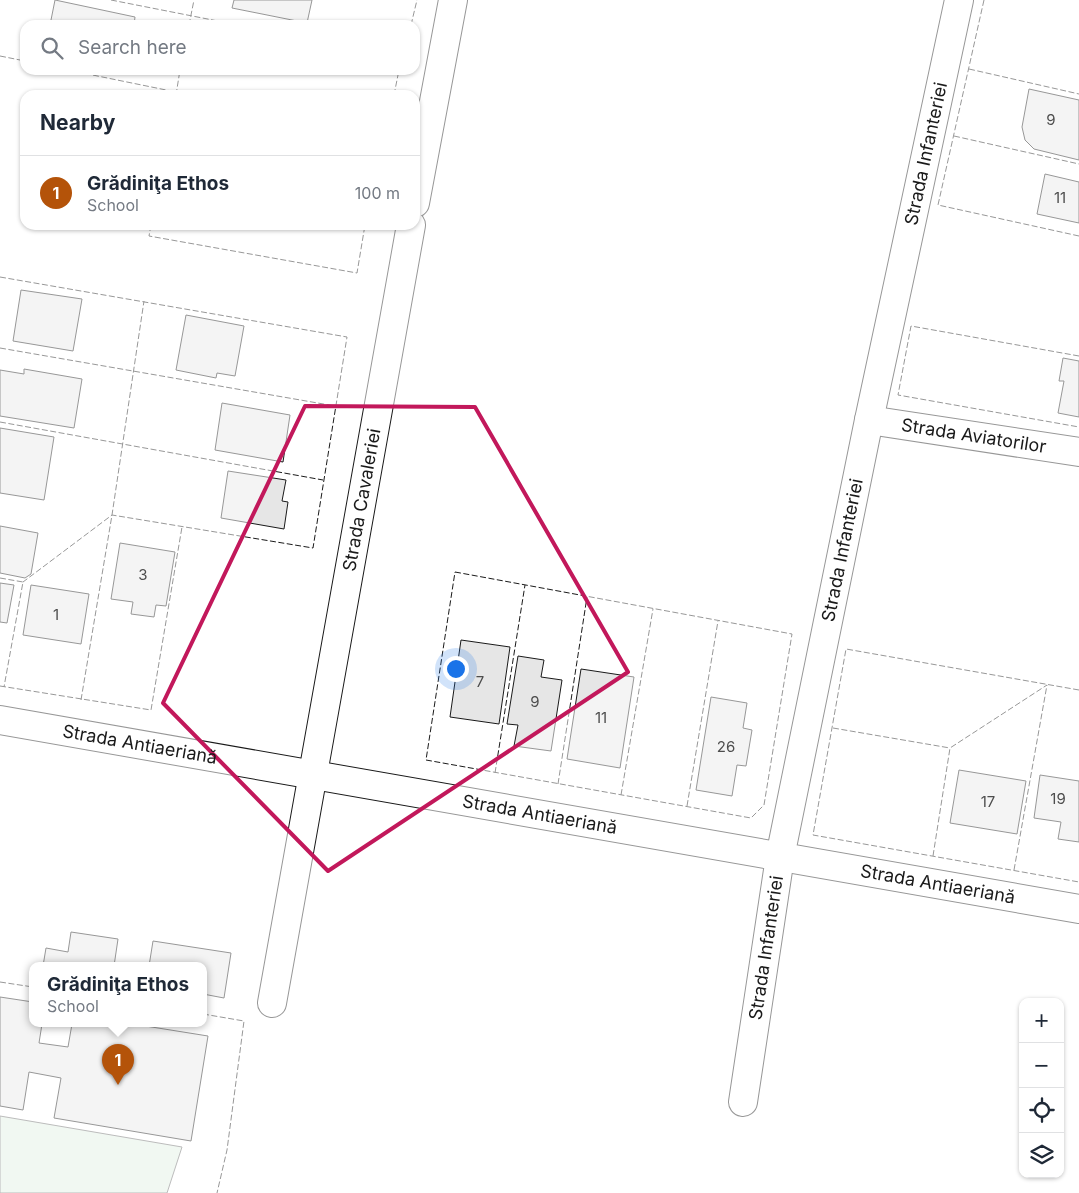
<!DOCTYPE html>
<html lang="en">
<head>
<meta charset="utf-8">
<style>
  body { margin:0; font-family:Inter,sans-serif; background:#f6f6f7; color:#1f2937 }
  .controls { position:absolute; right:15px; bottom:15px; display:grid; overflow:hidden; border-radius:10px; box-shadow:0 1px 4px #0004 }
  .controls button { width:45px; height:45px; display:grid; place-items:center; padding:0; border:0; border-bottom:1px solid #e0e1e3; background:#fff; color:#1f2937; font:25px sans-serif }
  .you { position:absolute; left:455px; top:668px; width:18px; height:18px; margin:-12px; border:4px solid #fff; border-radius:50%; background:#1a73e8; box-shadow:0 0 0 8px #1a73e833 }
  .badge { display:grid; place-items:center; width:32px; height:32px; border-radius:50%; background:#b45309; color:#fff; font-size:16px; font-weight:700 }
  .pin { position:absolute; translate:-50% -41px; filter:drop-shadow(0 1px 2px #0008) }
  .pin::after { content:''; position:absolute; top:26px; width:18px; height:15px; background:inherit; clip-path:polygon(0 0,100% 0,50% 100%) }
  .popup { position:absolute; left:29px; top:962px; width:178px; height:65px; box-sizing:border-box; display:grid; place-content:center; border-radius:10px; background:#fff; filter:drop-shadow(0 1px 4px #0005); font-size:16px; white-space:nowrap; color:#747a83 }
  .popup b { font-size:19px; color:#1f2937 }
  .popup::after { content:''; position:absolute; left:50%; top:100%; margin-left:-10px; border:10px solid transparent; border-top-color:#fff }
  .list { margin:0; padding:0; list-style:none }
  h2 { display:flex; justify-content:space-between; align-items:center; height:65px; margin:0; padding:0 20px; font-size:21px }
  h2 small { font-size:16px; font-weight:400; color:#747a83 }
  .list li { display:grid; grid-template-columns:32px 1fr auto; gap:15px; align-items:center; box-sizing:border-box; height:75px; padding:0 20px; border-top:1px solid #e0e1e3 }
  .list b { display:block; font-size:19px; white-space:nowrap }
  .list p { margin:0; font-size:16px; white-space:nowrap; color:#747a83 }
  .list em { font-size:16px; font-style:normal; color:#747a83 }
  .icon { flex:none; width:28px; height:28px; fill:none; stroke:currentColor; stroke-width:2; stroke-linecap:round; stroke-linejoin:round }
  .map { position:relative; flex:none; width:1079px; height:1193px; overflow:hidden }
  .search { position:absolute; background:#fff; box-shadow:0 1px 4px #0004; left:20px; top:20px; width:400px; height:55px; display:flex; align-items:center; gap:12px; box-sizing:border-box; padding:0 18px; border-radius:15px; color:#747a83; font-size:19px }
  .panel { position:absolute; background:#fff; box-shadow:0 1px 4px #0004; left:20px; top:90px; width:400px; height:140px; border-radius:15px }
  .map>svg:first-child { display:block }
  .green { fill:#e0efe3; stroke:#6a6a6a }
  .building { fill:#e6e6e6; stroke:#1a1a1a }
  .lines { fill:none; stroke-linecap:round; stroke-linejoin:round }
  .minor-casing { stroke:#1a1a1a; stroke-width:30 }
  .minor { stroke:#fff; stroke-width:28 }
  .fence { stroke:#1a1a1a; stroke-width:1; stroke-dasharray:6 2.5; stroke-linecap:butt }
  .marked { fill:none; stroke:#c2185b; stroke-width:4; stroke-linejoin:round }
  .labels { text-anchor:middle; stroke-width:4; stroke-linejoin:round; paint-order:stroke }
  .number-label { font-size:15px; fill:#4d4d4d }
  .street-label { font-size:18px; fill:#1a1a1a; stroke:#fff }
</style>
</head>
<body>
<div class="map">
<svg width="1079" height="1193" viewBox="0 0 1079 1193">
  <rect width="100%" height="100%" fill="#fff"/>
  <!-- green -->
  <path class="green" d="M0,1116L182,1147L167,1193H0Z"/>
  <!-- building -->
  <g class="building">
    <path d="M55,0L135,17L134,25H50Z"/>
    <path d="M234,0H312L307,23L232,8Z"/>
    <path d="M1029,89L1079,100V160L1034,149L1025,140L1022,127Z"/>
    <path d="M1045,174L1079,182V223L1037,214Z"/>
    <path d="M21,290L82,299L73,351L13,341Z"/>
    <path d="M186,315L244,326L235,376L217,373L216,378L176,370Z"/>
    <path d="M1063,358L1079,361V417L1058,413L1064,381H1059Z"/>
    <path d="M24,369L82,379L74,428L0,416V370L24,374Z"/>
    <path d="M222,403L290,415L283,462L215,450Z"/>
    <path d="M0,428L54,437L44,500L0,493Z"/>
    <path d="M228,471L286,480L282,501L288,502L284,529L221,518Z"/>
    <path d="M0,526L38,533L31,574L25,578L0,573Z"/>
    <path d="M120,543L175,552L166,606L156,605L154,617L131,614L133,602L111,599Z"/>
    <path d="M0,583L14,585L7,623L0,622Z"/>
    <path d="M31,585L89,594L81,644L23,635Z"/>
    <path d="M461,640L510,647L499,724L450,717Z"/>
    <path d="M518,656L544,660L541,677L562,680L551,751L514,746L518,725L507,724Z"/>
    <path d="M581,669L634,677L620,768L567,759Z"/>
    <path d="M711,697L747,703L743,728L752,730L746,766L737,765L732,796L696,790Z"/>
    <path d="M959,770L1026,781L1017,834L950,823Z"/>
    <path d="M1040,775L1079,781V842L1058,839L1061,822L1034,818Z"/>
    <path d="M71,932L118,939L114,966H43L46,948L68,952Z"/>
    <path d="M153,941L231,953L224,998L203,994V966H149Z"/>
    <path d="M0,997L33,1002V1024H42L39,1043L68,1047L72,1024H133L208,1036L191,1141L54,1118L61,1078L29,1072L23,1110L0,1106Z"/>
  </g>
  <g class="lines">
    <!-- minor casing -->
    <g class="minor-casing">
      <g id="minor">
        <path d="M415,203L453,0"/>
        <path id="s1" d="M869,420L1079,452"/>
        <path id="s2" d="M0,720L1079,909"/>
        <path id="s3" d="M272,1003L411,225"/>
        <path id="s4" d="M743,1102L780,857L869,420L959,0"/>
      </g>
    </g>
    <!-- minor -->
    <use href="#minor" class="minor"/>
    <!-- fence -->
    <g class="fence">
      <path d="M111,0L238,25"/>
      <path d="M984,0L938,205L1079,236"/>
      <path d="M189,25L194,0"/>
      <path d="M411,25L417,0"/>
      <path d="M0,56L25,61"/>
      <path d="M969,69L1079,94"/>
      <path d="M68,70L176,92"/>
      <path d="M176,95L180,70"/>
      <path d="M394,95L399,70"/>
      <path d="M954,136L1079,164"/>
      <path d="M151,225L149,236L357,273L365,225"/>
      <path d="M0,277L347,337L313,548L112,515L23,582"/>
      <path d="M0,348L335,406"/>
      <path d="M1079,356L911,326L898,395L1079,427"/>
      <path d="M0,422L323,480"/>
      <path d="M455,572L792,634L764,805L751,818L426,760Z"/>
      <path d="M0,578L23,582L4,687"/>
      <path d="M0,686L151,710L182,527"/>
      <path d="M1079,690L846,649L813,835L1079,882"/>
      <path d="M81,700L112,515L144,301"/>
      <path d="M833,728L950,748"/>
      <path d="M495,773L525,585"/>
      <path d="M558,784L587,597"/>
      <path d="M621,795L653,609"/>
      <path d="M687,806L718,621"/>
      <path d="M933,856L950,748L1047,685"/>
      <path d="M1014,870L1047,685"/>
      <path d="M0,982L33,987"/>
      <path d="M203,1014L244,1021L227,1150L217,1193"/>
    </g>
  </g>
  <!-- marked area -->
  <path d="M0 0H1079V1193H0ZM305,406L475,407L628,672L328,871L163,703Z" fill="#fff" fill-opacity=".55" fill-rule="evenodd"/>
  <path class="marked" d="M305,406L475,407L628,672L328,871L163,703Z"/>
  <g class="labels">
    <!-- number labels -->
    <g class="number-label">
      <text x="1051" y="125">9</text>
      <text x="1060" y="203">11</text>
      <text x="143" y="580">3</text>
      <text x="56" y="620">1</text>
      <text x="480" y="687">7</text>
      <text x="535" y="707">9</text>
      <text x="601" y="723">11</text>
      <text x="726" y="752">26</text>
      <text x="1058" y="804">19</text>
      <text x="988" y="807">17</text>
    </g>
    <!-- street labels -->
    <g class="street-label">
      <text dy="6" stroke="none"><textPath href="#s4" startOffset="966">Strada Infanteriei</textPath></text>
      <text dy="6" stroke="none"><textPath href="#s1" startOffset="106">Strada Aviatorilor</textPath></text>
      <text dy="6" stroke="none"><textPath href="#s3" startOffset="511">Strada Cavaleriei</textPath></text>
      <text dy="6" stroke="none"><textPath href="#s4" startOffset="561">Strada Infanteriei</textPath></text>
      <text dy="6" stroke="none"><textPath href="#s2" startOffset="142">Strada Antiaeriană</textPath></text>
      <text dy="6" stroke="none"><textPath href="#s2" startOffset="548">Strada Antiaeriană</textPath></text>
      <text dy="6" stroke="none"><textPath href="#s2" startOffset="952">Strada Antiaeriană</textPath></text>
      <text dy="6" stroke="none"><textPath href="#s4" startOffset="156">Strada Infanteriei</textPath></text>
    </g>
  </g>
</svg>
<div class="controls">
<button>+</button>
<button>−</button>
<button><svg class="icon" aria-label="locate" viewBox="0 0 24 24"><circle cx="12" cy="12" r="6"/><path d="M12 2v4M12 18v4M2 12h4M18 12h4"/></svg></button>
<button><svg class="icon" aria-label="layers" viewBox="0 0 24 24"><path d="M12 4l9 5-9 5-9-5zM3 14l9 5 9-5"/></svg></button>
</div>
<div class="you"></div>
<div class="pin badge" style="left:118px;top:1085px">1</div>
<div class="popup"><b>Grădiniţa Ethos</b>School</div>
<div class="search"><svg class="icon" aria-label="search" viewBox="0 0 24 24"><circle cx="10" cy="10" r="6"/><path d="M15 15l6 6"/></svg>Search here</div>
<section class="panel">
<h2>Nearby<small></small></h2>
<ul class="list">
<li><span class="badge">1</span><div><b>Grădiniţa Ethos</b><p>School</p></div><em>100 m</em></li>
</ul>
</section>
</div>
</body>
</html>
